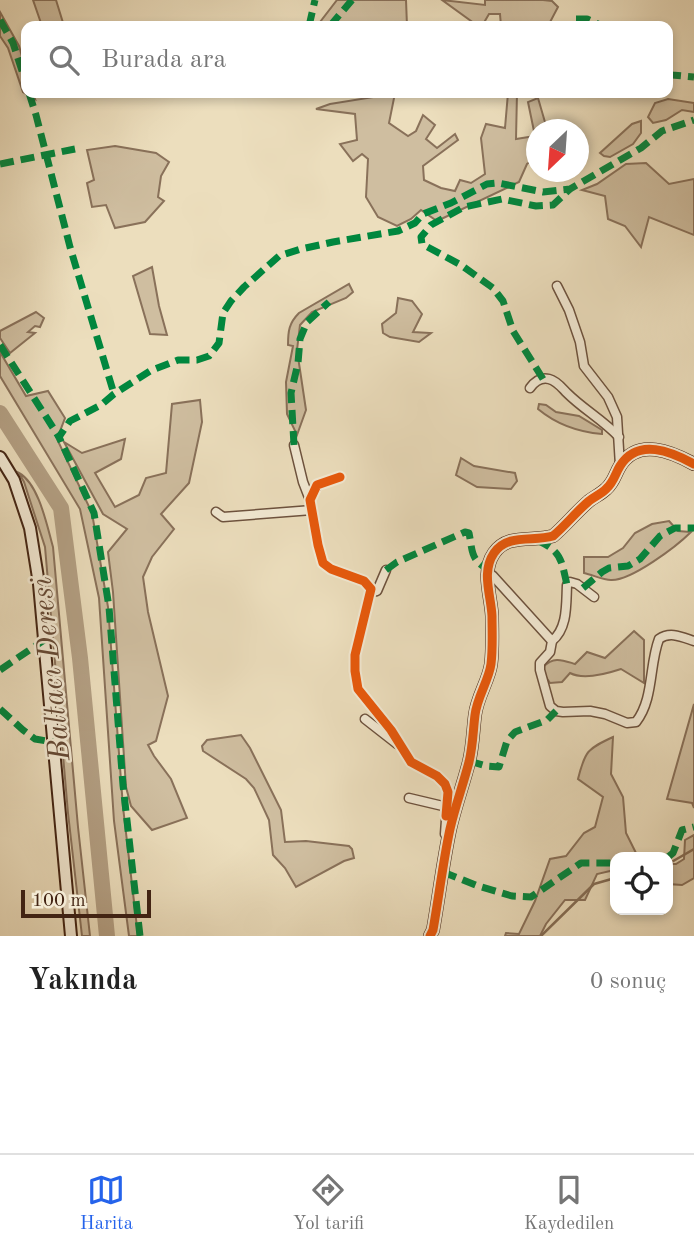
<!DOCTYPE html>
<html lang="tr">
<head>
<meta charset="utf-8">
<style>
  body { margin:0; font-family:"Old Standard TT",serif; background:#f6f6f6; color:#222 }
  .controls { position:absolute; right:21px; bottom:21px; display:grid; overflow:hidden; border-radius:14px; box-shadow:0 4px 10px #0003 }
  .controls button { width:63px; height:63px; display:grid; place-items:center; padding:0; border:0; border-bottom:2px solid #e0e0e0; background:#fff; color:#222; font:35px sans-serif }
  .compass { position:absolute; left:526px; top:119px; width:63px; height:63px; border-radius:50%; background:#fff; box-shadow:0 4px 10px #0003; rotate:205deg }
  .scale { position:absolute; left:21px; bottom:18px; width:130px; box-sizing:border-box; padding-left:7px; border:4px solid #432413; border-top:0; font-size:19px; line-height:24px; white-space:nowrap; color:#432413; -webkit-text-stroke:5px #f3ead4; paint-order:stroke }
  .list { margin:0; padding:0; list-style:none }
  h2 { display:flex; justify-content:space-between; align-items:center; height:91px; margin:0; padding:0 28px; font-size:30px }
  h2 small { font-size:23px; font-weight:400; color:#767676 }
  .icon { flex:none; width:38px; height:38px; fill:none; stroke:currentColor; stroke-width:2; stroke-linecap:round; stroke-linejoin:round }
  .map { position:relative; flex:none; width:694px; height:936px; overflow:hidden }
  .search { position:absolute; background:#fff; box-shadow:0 4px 10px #0003; left:21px; right:21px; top:21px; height:77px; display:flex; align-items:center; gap:18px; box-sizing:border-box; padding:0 24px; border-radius:14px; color:#767676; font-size:26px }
  .sheet { height:217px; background:#fff }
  nav { display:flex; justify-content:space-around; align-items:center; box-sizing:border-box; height:98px; border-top:2px solid #e0e0e0; background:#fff; font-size:19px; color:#767676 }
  nav a { display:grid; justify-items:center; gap:4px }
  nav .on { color:#2563eb }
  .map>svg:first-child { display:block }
  .green { fill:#cfbea0; stroke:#89715a; stroke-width:2 }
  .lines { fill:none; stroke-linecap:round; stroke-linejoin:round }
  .stream { stroke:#866e56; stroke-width:2.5 }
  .river { stroke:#b39f83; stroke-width:16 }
  .street-casing { stroke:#6d523e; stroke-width:11 }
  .secondary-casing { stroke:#432413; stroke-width:14 }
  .street { stroke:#f3ead4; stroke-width:8 }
  .secondary { stroke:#f3ead4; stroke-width:10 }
  .quiet { stroke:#00873e; stroke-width:7; stroke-dasharray:14 7; stroke-linecap:butt }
  .cycleway-casing { stroke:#f3ead4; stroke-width:13 }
  .cycleway { stroke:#e8590c; stroke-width:9 }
  .labels { text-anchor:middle; stroke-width:5; stroke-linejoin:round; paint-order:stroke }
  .water-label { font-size:30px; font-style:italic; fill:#654935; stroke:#f3ead4 }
</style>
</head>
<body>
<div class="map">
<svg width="694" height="936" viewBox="0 0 694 936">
  <rect width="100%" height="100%" fill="#ecdebd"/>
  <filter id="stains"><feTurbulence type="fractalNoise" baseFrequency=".00286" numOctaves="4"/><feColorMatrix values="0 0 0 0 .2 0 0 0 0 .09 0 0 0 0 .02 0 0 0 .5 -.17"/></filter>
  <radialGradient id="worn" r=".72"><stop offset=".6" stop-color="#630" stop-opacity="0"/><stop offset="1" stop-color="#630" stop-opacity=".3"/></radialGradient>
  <!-- green -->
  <g class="green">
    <path d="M33,0H56L64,26H42Z"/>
    <path d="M337,0H406L407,26H317Z"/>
    <path d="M442,0L485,5V0H543L552,1L558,7L548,26H501L500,14H489L482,26H478Z"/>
    <path d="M0,12L19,46L26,70V93H33L35,99L23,92L8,48L0,36Z"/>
    <path d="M380,93H397L394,98L389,123L408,136L416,131L423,115L435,125L426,139L437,148L455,134L458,140L423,166L424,180L441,188L455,191L460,180L471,183L485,174L481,138L486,124L505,128L508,93H517L516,139L535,136L528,102L538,98L547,129L536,130V158L527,164L519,182L437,221L421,210L411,219L397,226L378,217L366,197L368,159L362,154L353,161L340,144L357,140L355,114L316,109L330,104L380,96Z"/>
    <path d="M668,99L694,103V112L682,110L666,120L653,123L648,117L655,103Z"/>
    <path d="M641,121V133L633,144L610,157L604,156L600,153L632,124Z"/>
    <path d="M115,146L156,153L169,162L161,176L158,197L164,201L145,222L115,228L106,205L92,207L87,183L94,180L87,150Z"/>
    <path d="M646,163L669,184L694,179V235L649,217L641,247L625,226L608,219L605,196L582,190L597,184L626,164Z"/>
    <path d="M152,267L159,306L167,335L150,334L133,276Z"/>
    <path d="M349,284L353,292L346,298L312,312L300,325L297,350L306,410L297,435L287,414L286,382L293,346L288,345C288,331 289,323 299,313Z"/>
    <path d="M398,298L412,301L422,314L413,332L431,333L419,342L390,337L383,333L382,324L396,313Z"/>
    <path d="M36,312L44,318L40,327L35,326L28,332L35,333L10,353L0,338V331Z"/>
    <path d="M0,352L26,396L48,391L65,418L57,439L92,513L108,607L123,807L138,936H129L114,821L99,598L80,509L0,376Z"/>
    <path d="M200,400L202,422L189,483L161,514L174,529L152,557L143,577L148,612L168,696L156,741L148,745L154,756L171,779L187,818L152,830L131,806L126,787L113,592L108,552L127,529L103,514L64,442L82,453L125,439L121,459L95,473L115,507L139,495L146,478L166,473L172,404Z"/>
    <path d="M539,404L546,405L556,412L579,416L602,430V434C578,432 556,424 538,409Z"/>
    <path d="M461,458L474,466L515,473L517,481L511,489L477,487L456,475Z"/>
    <path d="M19,473C39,484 47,526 53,547L78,827L90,936H82L68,813L45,547L24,482Z"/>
    <path d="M669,521L678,531L691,532C677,546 631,581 611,580C603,580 593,575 584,573V557H608L623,548L635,533L652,524Z"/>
    <path d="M634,631L644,640V683L621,669C606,674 583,680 570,673L562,682L550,683L544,674L543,667C554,656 562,660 575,664L587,652L605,658Z"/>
    <path d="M694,704V808L692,803L667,799Z"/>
    <path d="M241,735L250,748L281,810L285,842L306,841L349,846L352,849L354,858L344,861L296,887L285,868L273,855L269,820L254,788L246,779L203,751L202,746L207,740Z"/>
    <path d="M613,737L611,774L623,797L626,833L638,857H615V872L610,871L597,874L585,900H565L546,924L540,936H505L506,933L519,934L535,901L550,859L566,856L584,833L595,827L603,797L578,779C585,751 587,749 613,737Z"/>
    <path d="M694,835V878L682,885L668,884V864H676L684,859L685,840Z"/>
  </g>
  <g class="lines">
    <!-- stream -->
    <g class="stream">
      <path d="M668,864L694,849"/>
      <path d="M541,936L594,884L615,878"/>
    </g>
    <!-- river -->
    <path class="river" d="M0,413L61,508L80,658L107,936"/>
    <!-- street casing -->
    <g class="street-casing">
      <g id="street">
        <path d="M557,286L569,310L580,342L584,366L608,397L617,417L620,466"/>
        <path d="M530,388C535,381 541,377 549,379C557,381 562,388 567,393C583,409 603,420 619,437"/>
        <path d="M294,445L303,482L310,500"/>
        <path d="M340,477L317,485L310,500L318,545L323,563L331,569L364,581L371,589L355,655V671L358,689L391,730L411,762L437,776L445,784L448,792L445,834"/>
        <path d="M216,512L223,517L312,510"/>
        <path d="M489,573L493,576L552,641L550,652L540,663V670L550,706L556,711L563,712L590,711L605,714L627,723L636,722C654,699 649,665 659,639C670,631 682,637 694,641"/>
        <path d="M371,592L377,591L386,570"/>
        <path d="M552,641C568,628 566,604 567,585L570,582L577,584L594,597"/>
        <path d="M365,719L397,744"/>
        <path d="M409,798L447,807"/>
      </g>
    </g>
    <!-- secondary casing -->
    <g class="secondary-casing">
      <g id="secondary">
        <path d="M0,457L14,480L30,528L39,584L71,936"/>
        <path d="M430,936L433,930C439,896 443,862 450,829C455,807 463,785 469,762C473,745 473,731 475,715C477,697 489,680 491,664C493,648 492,631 492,616C491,595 481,572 494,553C508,533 533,542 553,536C566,525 576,512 589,501C594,497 601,494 606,489C614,482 615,474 620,466C638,437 672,452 694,464"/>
      </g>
    </g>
    <!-- street -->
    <use href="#street" class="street"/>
    <!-- secondary -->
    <use href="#secondary" class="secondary"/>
    <!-- quiet -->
    <g class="quiet">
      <path d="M576,19H587L602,26"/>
      <path d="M0,20L13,43L26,83"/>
      <path d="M309,26L315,0"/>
      <path d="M330,26L352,0"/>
      <path d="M668,72L672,75L694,77"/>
      <path d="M29,93L36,115L70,247L114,394"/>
      <path d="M0,164L75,149"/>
      <path d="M0,345L59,437"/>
      <path d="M543,379L513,331L503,301L493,288L461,265L422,244L421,237L431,225L464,207L502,199L536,206L553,205L570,189"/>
      <path d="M294,445L291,393L298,363L300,339L307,322L329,302"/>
      <path d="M537,540C562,552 561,559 567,585"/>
      <path d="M386,570L397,562L465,532L469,533C473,553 470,559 489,570"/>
      <path d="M583,588L602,572L609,568L628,566L640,559L660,536L675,528H694"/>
      <path d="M0,670L44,640"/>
      <path d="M0,709L23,730L35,739L53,742"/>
      <path d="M469,761L486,766L499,767L507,741L515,732L547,720L556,711"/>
      <path d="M668,857L673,853L682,830L694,827"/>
      <path d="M443,872L478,886L512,896L531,897L581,863H615"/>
      <path d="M140,936L123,785L109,607L94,513L59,437L70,421L101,405L114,394L150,371L178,360H197L209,356L219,343L223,313L231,301L244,287L279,256L301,249L333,242L398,231L415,223L423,214L451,203L487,184L498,183L543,192L570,189L641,148L662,131L694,120"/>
    </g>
    <!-- cycleway casing -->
    <g class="cycleway-casing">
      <g id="cycleway">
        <path d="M340,477L317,485L310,500L318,545L323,563L331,569L364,581L371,589L355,655V671L358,689L391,730L411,762L437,776L445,784L448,792L446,816"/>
        <path d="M430,936L433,930C439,896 443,862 450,829C455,807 463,785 469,762C473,745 473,731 475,715C477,697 489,680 491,664C493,648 492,631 492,616C491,595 481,572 494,553C508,533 533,542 553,536C566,525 576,512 589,501C594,497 601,494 606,489C614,482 615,474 620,466C638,437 672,452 694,464"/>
      </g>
    </g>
    <!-- cycleway -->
    <use href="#cycleway" class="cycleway"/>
  </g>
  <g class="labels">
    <!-- water labels -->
    <g class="water-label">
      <text transform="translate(50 669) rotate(-96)" y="10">Baltacı Deresi</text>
    </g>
  </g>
  <rect width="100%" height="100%" filter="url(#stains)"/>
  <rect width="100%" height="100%" fill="url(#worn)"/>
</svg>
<div class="controls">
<button><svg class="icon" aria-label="locate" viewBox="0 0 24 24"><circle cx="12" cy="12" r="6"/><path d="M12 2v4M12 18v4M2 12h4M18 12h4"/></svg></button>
</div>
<svg class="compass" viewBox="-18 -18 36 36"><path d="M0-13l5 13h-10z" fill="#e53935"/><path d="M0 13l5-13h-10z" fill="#767676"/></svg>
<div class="scale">100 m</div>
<div class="search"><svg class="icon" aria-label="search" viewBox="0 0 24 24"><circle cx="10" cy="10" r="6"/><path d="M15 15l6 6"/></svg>Burada ara</div>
</div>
<section class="sheet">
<h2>Yakında<small>0 sonuç</small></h2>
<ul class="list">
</ul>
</section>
<nav>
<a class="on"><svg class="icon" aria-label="map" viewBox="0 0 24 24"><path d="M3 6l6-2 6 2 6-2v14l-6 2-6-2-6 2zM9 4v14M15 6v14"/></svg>Harita</a>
<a><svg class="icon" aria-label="directions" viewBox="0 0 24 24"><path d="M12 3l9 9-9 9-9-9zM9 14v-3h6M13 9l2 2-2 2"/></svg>Yol tarifi</a>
<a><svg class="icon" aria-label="saved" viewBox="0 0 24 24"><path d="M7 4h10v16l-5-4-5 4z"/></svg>Kaydedilen</a>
</nav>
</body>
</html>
